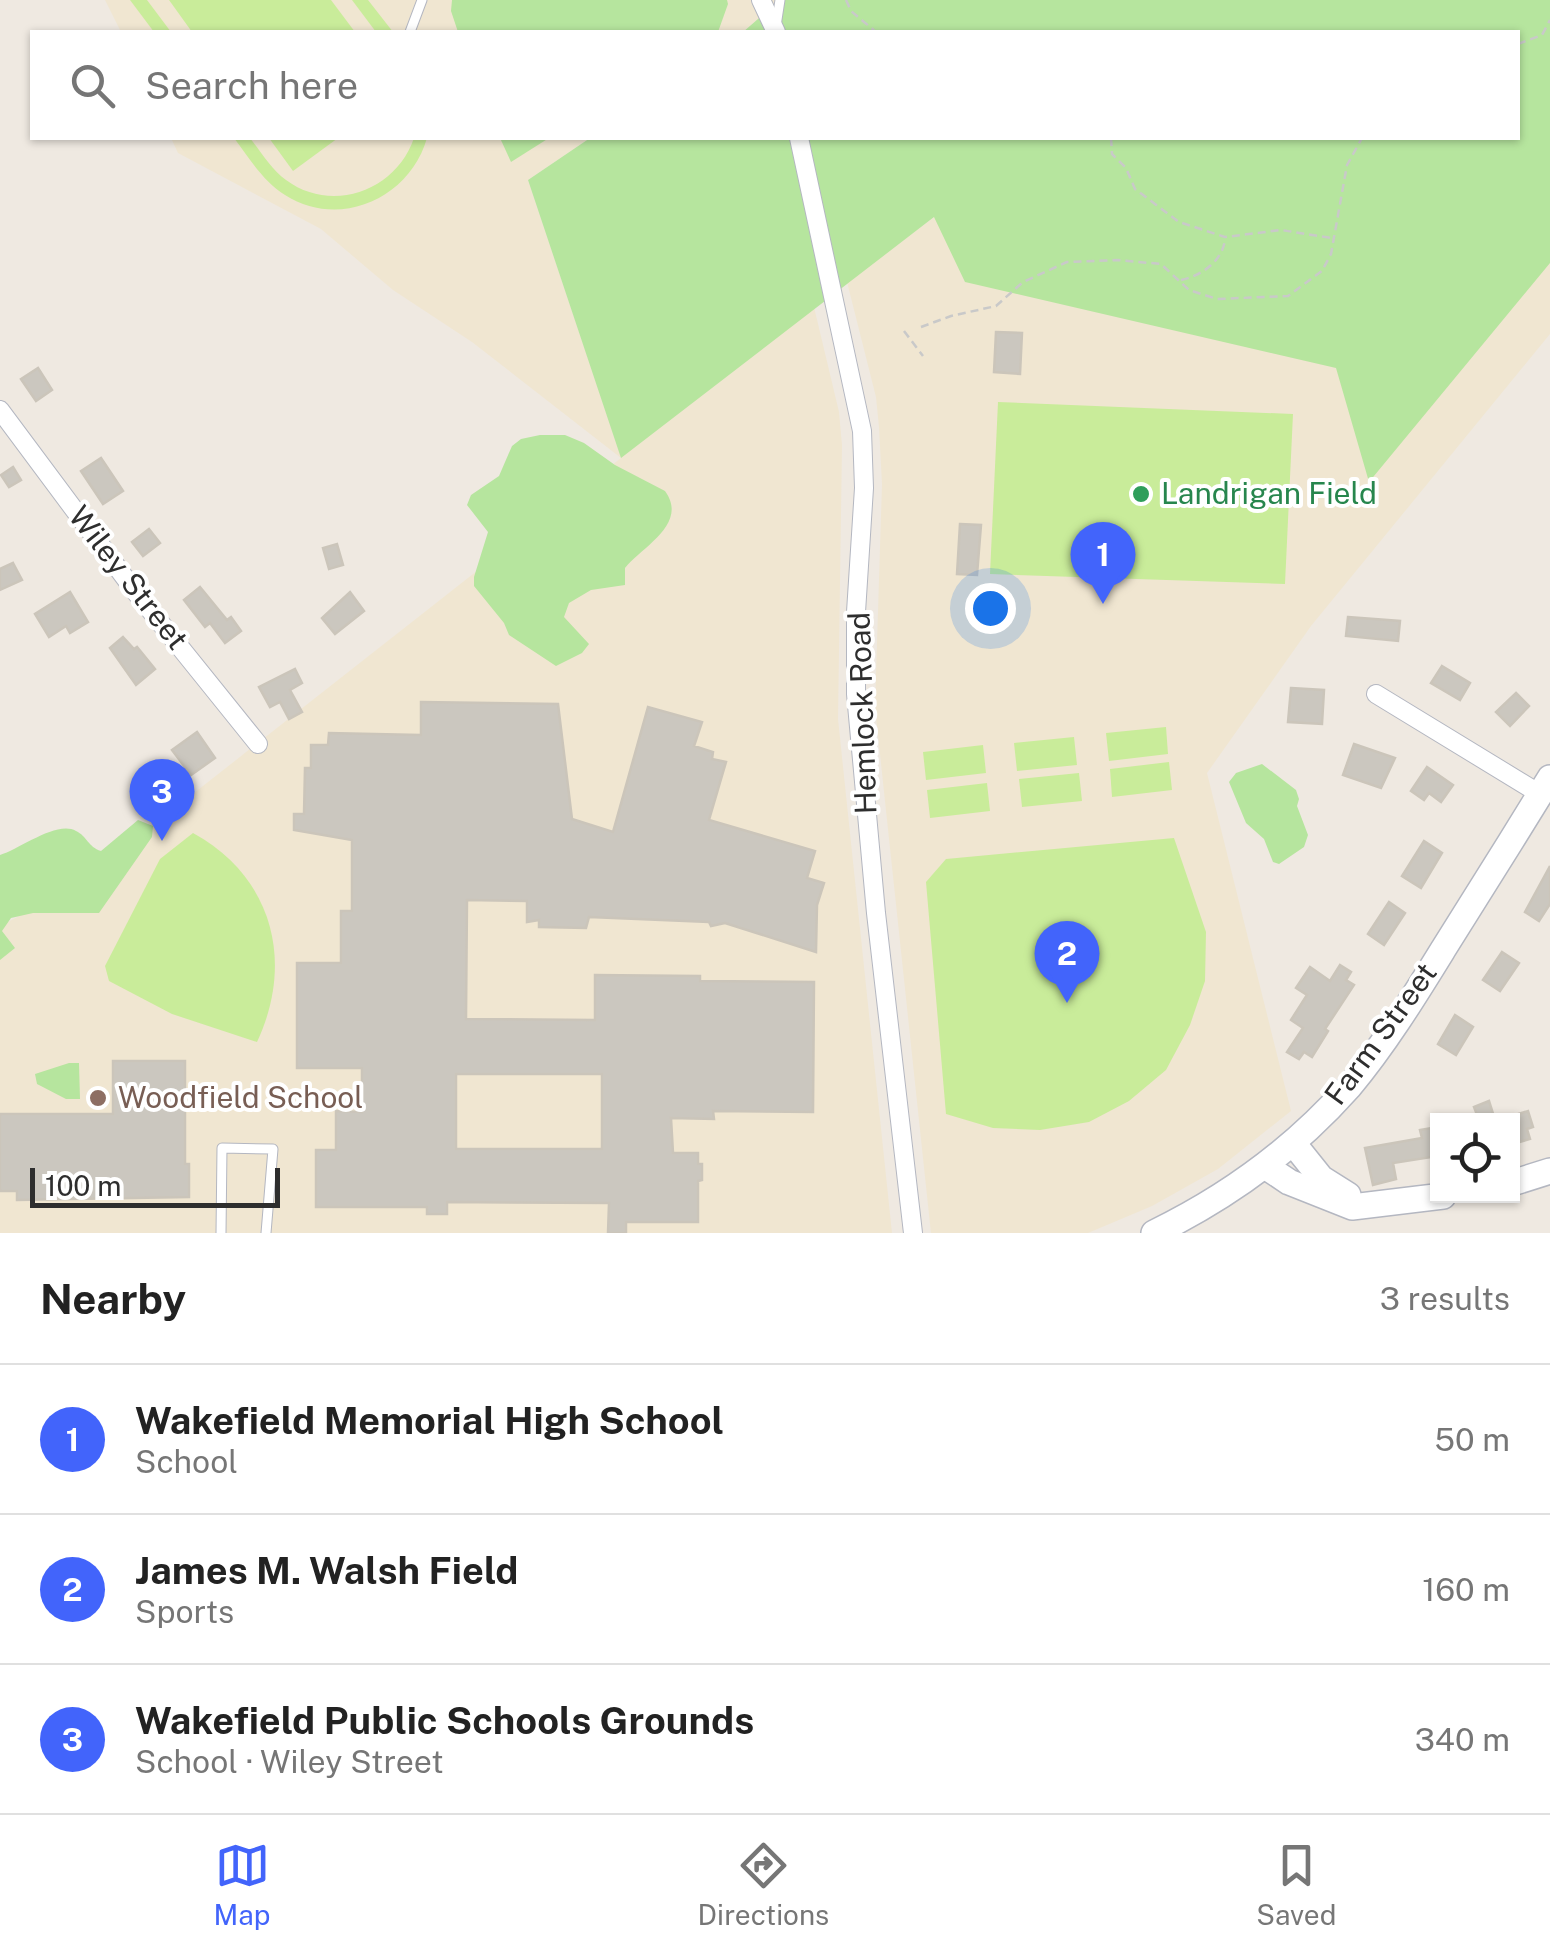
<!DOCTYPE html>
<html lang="en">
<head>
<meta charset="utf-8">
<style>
  body { margin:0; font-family:"Public Sans",sans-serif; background:#f6f6f6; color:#222 }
  .controls { position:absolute; right:30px; bottom:30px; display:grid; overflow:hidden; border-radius:0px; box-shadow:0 2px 8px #0004 }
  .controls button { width:90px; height:90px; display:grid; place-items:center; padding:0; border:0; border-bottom:2px solid #e0e0e0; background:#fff; color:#222; font:50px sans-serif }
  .scale { position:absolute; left:30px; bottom:25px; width:250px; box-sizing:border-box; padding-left:10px; border:5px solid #2e2e2e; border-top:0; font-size:28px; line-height:35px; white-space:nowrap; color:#2e2e2e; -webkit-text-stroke:8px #fff; paint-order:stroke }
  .you { position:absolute; left:990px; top:608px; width:35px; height:35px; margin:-25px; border:8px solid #fff; border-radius:50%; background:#1a73e8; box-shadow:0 0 0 15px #1a73e833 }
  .badge { display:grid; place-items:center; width:65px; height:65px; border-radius:50%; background:#4264fb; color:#fff; font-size:32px; font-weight:700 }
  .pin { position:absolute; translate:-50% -82px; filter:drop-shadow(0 2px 5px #0008) }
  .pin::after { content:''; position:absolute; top:52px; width:35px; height:30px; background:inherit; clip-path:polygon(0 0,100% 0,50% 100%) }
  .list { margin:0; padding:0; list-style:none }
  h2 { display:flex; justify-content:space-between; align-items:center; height:130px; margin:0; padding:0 40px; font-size:42px }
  h2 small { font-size:32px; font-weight:400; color:#767676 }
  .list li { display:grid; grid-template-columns:65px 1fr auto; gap:30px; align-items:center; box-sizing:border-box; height:150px; padding:0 40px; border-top:2px solid #e0e0e0 }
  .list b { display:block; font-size:38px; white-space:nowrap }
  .list p { margin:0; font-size:32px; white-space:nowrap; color:#767676 }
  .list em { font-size:32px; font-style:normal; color:#767676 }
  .icon { flex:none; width:55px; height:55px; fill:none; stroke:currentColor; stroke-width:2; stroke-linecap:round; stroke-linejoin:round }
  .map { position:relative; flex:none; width:1550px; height:1233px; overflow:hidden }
  .search { position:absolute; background:#fff; box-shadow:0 2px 8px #0004; left:30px; right:30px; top:30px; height:110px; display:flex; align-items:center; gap:25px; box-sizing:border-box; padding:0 35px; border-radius:0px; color:#767676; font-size:38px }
  .sheet { height:580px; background:#fff }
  nav { display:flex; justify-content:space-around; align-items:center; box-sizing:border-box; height:140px; border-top:2px solid #e0e0e0; background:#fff; font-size:28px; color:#767676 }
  nav a { display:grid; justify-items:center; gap:5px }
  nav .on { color:#4264fb }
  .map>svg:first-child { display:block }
  .education { fill:#f0e6d1 }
  .green { fill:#b6e59e }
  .pitch { fill:#c9ec9a }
  .building { fill:#cbc7bf; stroke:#cbc5ba; stroke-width:2.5; fill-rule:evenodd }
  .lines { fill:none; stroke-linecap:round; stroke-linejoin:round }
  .lane-casing { stroke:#b4b7c1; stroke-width:11 }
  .street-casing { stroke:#b4b7c1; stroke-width:20 }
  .secondary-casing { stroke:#b4b7c1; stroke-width:28 }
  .path { stroke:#c9c9c9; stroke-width:2.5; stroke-dasharray:8 5; stroke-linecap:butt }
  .lane { stroke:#fff; stroke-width:9 }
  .street { stroke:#fff; stroke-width:18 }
  .secondary { stroke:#fff; stroke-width:25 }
  .leisure-dot { fill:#2e9e5b; stroke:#fff; stroke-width:4 }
  .education-dot { fill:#8d6e63; stroke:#fff; stroke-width:4 }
  .labels { text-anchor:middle; stroke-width:8; stroke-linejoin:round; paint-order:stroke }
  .leisure-label { font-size:30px; fill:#27864d; stroke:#fff; text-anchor:start }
  .street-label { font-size:30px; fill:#2e2e2e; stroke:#fff }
  .education-label { font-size:30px; fill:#785e54; stroke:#fff; text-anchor:start }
</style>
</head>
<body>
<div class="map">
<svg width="1550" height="1233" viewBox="0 0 1550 1233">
  <rect width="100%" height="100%" fill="#efe9e1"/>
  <!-- education -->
  <g class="education">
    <path d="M105,0H780L743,32H121Z"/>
    <path d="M1550,0V334L1311,626L1207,773L1291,1111L1218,1169L1152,1206L1088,1233H931L875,707L882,484L879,427L876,397L847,282L1004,165L1518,138V32Z"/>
    <path d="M171,138H590L528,180L621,457L814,307L839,412L842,445L838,719L892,1233H0V926L48,901L194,793L621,458L472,342L393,290L321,229L178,153Z"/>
  </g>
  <!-- green -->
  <g class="green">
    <path d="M452,0H727L728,4L718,32H458L451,11Z"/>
    <path d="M780,0H1550V263L1369,482L1336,368L965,282L934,217L621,458L528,180L590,138H1518V32H743Z"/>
    <path d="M500,138H549L511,162Z"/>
    <path d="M540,435H565L584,443L615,465L665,491C689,524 642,547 625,568V585L591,590L569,603L564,617L589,644L582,653L556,666L509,635L504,623L474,586V577L488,532L467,505L471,495L499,476L512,446L521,439Z"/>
    <path d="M1262,764L1296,790L1299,799L1297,806L1308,835L1304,847L1279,864L1273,862L1264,839L1246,823L1229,782L1236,773Z"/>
    <path d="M138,820L153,826L152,837L99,913H33L11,918L2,931L15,948L0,960V855C20,849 57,820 76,831C87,836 88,847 101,851Z"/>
    <path d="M69,1063H79L80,1099H66L37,1084L35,1074Z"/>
  </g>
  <!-- pitch -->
  <g class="pitch">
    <path d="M130,0H147L171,32H154Z"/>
    <path d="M169,0H331L355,32H192Z"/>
    <path d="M352,0H368L393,32H376Z"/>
    <path d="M234,138H250C261,152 271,169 286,180C332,214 396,191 414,138H427C410,198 340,230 285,195C263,181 249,158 234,138Z"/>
    <path d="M269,138H338L293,171Z"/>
    <path d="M998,402L1293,414L1285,584L990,574Z"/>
    <path d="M1166,727L1168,754L1109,761L1106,733Z"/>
    <path d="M1074,737L1077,765L1017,771L1014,743Z"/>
    <path d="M983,745L986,773L926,780L923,752Z"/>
    <path d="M1169,762L1172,790L1112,797L1110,769Z"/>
    <path d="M1079,773L1082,801L1022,807L1019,779Z"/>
    <path d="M987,783L990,811L930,818L927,790Z"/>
    <path d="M193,833C272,876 295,961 257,1042L172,1014L109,981L105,966L160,859Z"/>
    <path d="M1174,838L1206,932L1205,981L1190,1025L1166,1070L1129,1101L1089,1122L1040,1130L993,1128L946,1114L926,882L946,859Z"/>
  </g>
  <!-- building -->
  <g class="building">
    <path d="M996,332L1022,333L1020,374L994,372Z"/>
    <path d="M38,368L52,390L36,401L21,379Z"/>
    <path d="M101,458L123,491L103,504L81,471Z"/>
    <path d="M13,467L21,480L9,487L1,475Z"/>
    <path d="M960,524L981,525L977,575L957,574Z"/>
    <path d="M149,529L160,543L143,556L132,542Z"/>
    <path d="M337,544L343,565L329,569L323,548Z"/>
    <path d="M13,563L22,580L0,590V569Z"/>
    <path d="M200,587L227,620L231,617L241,631L225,643L210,623L205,627L184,600Z"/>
    <path d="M70,592L88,622L70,633L66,626L49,637L35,614Z"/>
    <path d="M350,592L364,611L335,634L322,618Z"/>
    <path d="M1348,617L1400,621L1398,641L1346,636Z"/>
    <path d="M123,637L134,649L137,647L155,669L136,685L110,648Z"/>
    <path d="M1442,666L1470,683L1460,700L1431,683Z"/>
    <path d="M295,669L302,683L290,690L302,712L289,719L280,702L270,707L259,687Z"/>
    <path d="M1291,688L1324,690L1322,724L1288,722Z"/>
    <path d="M1516,693L1529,706L1510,726L1496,712Z"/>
    <path d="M421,702L558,704L572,819L613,832L648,707L702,722L694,746L713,752L712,759L726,762L709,820L815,851L807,878L824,883L817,905L816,952L725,923L711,926L709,922L589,917L586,928L539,927V920L527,922V901L467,900L466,1019L595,1020V975L700,976V981L814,982L813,1112L713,1111L714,1119L671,1118L673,1153H698V1164H702V1180L698,1181V1222H626V1233H608L609,1203L447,1202V1214H427V1207H316V1150H336V1111L362,1112V1068H297V963H341V911H352V840L294,830V814H304L305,768H311V745H328L329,733L421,735ZM456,1074H602V1149H456Z"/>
    <path d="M197,732L215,758L191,775L172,750Z"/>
    <path d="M1354,744L1395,758L1381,788L1343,775Z"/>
    <path d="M1427,767L1453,785L1441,802L1429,793L1424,800L1411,791Z"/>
    <path d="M1424,841L1442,853L1421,888L1402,876Z"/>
    <path d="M1550,866V904L1539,921L1525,912Z"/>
    <path d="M1389,902L1405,913L1384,945L1368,934Z"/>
    <path d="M1502,952L1519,963L1500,991L1483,980Z"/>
    <path d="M1340,965L1351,972L1346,980L1354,985L1325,1029L1328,1031L1312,1057L1304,1052L1299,1059L1287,1052L1303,1028L1291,1020L1307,995L1296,988L1310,967L1330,981Z"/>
    <path d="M1455,1015L1473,1027L1456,1055L1438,1044Z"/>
    <path d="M113,1061H185V1164H189V1197L17,1200V1191H0V1114H113Z"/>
    <path d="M1489,1101L1495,1120H1479L1474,1107Z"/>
    <path d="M1528,1111L1533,1127L1527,1129L1530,1139L1512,1144V1116Z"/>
    <path d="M1438,1127V1156L1393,1163L1396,1179L1373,1185L1365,1148L1422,1138L1420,1130Z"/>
  </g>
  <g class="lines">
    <!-- lane casing -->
    <g class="lane-casing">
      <g id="lane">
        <path d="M776,26L780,0"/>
        <path d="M410,32L422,0"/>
        <path d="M221,1233L222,1148L273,1149L266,1233"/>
      </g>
    </g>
    <!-- street casing -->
    <g class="street-casing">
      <g id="street">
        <path d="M761,0L776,32"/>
        <path d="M799,138L862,431L864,488L856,612V694L876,913L913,1233"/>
        <path d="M0,410L134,590L258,744"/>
        <path d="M1376,694L1540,794"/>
      </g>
    </g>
    <!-- secondary casing -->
    <g class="secondary-casing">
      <g id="secondary">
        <path d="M1293,1143L1321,1178L1348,1195"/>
        <path d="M1265,1166L1289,1182L1352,1207L1443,1196"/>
        <path d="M1512,1183L1550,1171"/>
        <path d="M1154,1233C1228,1197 1294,1149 1349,1087C1385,1044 1415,995 1444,948C1480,891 1515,835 1550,778"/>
      </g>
    </g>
    <!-- path -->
    <g class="path">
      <path d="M846,0L851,11L876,32"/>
      <path d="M1518,44L1542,35L1550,20"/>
      <path d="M1111,138L1112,154L1126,168L1135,189L1179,222L1225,237L1281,230L1332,238"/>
      <path d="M1181,280C1201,276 1223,261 1225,239"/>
      <path d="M921,327L951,316L996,306L1023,282L1067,262L1117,260L1161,264L1189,290L1217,299L1288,296L1322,271L1331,254L1347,165L1362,138"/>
      <path d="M904,331L923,356"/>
    </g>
    <!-- lane -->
    <use href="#lane" class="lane"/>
    <!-- street -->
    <use href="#street" class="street"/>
    <!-- secondary -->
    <use href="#secondary" class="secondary"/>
  </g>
  <!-- markers -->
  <circle class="leisure-dot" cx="1141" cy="494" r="10"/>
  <circle class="education-dot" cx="98" cy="1098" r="10"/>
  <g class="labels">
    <!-- leisure labels -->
    <g class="leisure-label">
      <text x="1161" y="504">Landrigan Field</text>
    </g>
    <!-- street labels -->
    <g class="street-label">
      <text transform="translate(128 578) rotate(52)" y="10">Wiley Street</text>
      <text transform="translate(863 713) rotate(-92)" y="10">Hemlock Road</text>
      <text transform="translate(1381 1034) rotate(-54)" y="10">Farm Street</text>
    </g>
    <!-- education labels -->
    <g class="education-label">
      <text x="118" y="1108">Woodfield School</text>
    </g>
  </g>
</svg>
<div class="controls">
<button><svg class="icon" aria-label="locate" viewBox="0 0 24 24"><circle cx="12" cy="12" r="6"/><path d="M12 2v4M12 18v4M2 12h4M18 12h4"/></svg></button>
</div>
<div class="scale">100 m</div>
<div class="you"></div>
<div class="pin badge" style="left:1103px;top:604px">1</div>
<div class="pin badge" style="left:1067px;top:1003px">2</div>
<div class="pin badge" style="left:162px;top:841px">3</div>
<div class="search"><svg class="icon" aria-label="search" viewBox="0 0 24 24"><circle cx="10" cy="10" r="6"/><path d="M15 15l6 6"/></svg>Search here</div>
</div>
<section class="sheet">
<h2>Nearby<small>3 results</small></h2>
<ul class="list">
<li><span class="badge">1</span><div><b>Wakefield Memorial High School</b><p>School</p></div><em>50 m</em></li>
<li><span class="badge">2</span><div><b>James M. Walsh Field</b><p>Sports</p></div><em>160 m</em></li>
<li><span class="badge">3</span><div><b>Wakefield Public Schools Grounds</b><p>School · Wiley Street</p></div><em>340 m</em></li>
</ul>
</section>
<nav>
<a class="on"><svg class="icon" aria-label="map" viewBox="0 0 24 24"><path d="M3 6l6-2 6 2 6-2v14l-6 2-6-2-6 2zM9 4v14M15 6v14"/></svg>Map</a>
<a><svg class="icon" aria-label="directions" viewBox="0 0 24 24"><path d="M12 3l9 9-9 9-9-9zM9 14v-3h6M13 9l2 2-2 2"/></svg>Directions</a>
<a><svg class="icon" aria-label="saved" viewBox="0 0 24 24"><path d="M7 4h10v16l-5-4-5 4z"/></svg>Saved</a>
</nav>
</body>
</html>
